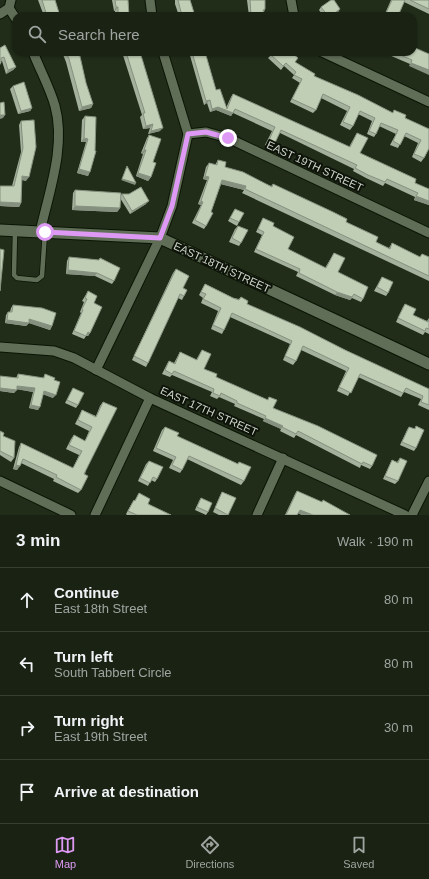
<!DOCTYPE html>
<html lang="en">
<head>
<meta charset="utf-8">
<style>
  body { margin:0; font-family:Helvetica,sans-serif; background:#262f21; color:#f1f3f6 }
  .stop { position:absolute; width:12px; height:12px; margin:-9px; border:3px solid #dd99f3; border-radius:50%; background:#fff }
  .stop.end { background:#dd99f3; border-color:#fff; box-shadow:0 1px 4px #0008 }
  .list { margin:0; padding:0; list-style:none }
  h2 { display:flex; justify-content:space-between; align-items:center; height:52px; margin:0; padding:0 16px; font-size:17px }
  h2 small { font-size:13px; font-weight:400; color:#9fa4a0 }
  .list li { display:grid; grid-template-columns:26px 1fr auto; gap:12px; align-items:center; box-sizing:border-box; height:64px; padding:0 16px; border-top:1px solid #373f33 }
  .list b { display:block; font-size:15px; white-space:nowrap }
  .list p { margin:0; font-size:13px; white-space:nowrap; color:#9fa4a0 }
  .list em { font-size:13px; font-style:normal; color:#9fa4a0 }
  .icon { flex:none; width:22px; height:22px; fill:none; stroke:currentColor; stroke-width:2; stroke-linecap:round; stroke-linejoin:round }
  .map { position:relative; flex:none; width:429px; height:515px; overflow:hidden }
  .search { position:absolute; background:#192213; box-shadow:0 1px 3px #0004; left:12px; right:12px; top:12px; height:44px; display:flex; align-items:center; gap:10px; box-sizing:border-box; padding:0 14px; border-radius:12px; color:#9fa4a0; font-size:15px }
  .sheet { height:308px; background:#192213 }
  nav { display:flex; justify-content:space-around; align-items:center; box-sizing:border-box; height:56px; border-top:1px solid #373f33; background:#192213; font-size:11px; color:#9fa4a0 }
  nav a { display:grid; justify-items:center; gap:2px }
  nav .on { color:#dd99f3 }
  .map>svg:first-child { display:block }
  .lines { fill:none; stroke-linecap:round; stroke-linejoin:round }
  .service-casing { stroke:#0a1504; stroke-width:6 }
  .minor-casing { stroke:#0a1504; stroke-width:11 }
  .tertiary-casing { stroke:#0a1504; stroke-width:13 }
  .service { stroke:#606e57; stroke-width:4.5 }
  .minor { stroke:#606e57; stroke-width:9 }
  .tertiary { stroke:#606e57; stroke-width:11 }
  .wall { fill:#a4b19c }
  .shaded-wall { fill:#86907f }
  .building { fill:#bfceb5; stroke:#86907f }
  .route { stroke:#dd99f3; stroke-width:5 }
  .labels { text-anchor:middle; stroke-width:4; stroke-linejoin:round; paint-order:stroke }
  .street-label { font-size:11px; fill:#ced6c9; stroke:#0e130a }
</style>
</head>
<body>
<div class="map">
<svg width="429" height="515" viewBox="0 0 429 515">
  <rect width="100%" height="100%" fill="#212d19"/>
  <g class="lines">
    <!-- service casing -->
    <g class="service-casing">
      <path id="service" d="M15,232L14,275L17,278L37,280L42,276L45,232"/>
    </g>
    <!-- minor casing -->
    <g class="minor-casing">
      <g id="minor">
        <path d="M150,0L152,16"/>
        <path d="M291,0L294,16"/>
        <path d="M9,8L16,19"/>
        <path d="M0,14L9,8L11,0"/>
        <path d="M33,52C40,70 50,88 55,106C66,146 49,192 40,232"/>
        <path d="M322,52L429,102"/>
        <path d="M188,134L206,132L228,138L429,233"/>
        <path d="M0,347L54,351L74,358L150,398L405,515"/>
        <path d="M96,370L160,238L172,206L188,134L163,52"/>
        <path d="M0,481L71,515"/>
        <path d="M95,515L150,398"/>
        <path d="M257,515L283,458"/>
        <path d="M412,515L429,481"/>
      </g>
    </g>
    <!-- tertiary casing -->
    <g class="tertiary-casing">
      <path id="tertiary" d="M0,230L160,238L429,364"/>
    </g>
    <!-- service -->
    <use href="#service" class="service"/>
    <!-- minor -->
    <use href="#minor" class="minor"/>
    <!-- tertiary -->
    <use href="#tertiary" class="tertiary"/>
  </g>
  <!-- wall -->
  <g class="wall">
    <path d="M38,0H55L60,16H44Z"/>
    <path d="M112,0H128L129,16H115V11H114Z"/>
    <path d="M175,0H190L195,16H179L175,4Z"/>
    <path d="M247,0H265V9L264,12L262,16H249Z"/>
    <path d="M391,0H429V14L404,2L398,16H384Z"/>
    <path d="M321,7L338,13L333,16H323L319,10Z"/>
    <path d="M0,48L16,67L13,70L6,74L2,61H1V63L0,65Z"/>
    <path d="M62,52H79L86,83L93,104L91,108L79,111L66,62Z"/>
    <path d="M122,52H140L160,131L148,134L150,128L143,129L140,117L142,115Z"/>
    <path d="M189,52H205L216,90L226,108L231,97L233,94L349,147L357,133L360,153L415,183L429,189V205L414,200L415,197L385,183L383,186L366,178L353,171L354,169L280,133L271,148L265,145L272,131L233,113L231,116L216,110L210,112L207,103L204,105Z"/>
    <path d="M382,52H413L429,54L409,66L410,64Z"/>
    <path d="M271,55L295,62L314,76L392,113L394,110L405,118L429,129V149L424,158L421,162L412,157L418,143L404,136L398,148L390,145L396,134L379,126L376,134L374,137L367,134L372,121L358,114L353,126L350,130L340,125L347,111L321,98L316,110L313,113L290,102L300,83L292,78L294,75L284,66L281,70L268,58Z"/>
    <path d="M13,86L32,108L30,111L18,114L10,89Z"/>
    <path d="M85,116L95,151L88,176L77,173L86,142H81L82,120Z"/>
    <path d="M21,121L26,181L22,180L21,203L19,207L0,206V186H12L21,152L19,125Z"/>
    <path d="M149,135L153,162L151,177L148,181L136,176L143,154L141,153L147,138Z"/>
    <path d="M218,160L225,167L271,186L273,184L346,222L376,242L389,248L392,243L420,257L422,254L429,257V281L242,193L244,190L221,184L206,226L204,229L192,223L201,205L198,204L207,180L203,179L206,167L209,163L215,165Z"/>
    <path d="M75,190L120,196L122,194L146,204L130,214L120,198V208L117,212L72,210L73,193Z"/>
    <path d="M235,209L239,222L237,226L228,221Z"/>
    <path d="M263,218L273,226L288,249L325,268L334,253L338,272L363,299L361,302L352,298L350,300L335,295L296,276L298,272L254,252L262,235L256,232Z"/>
    <path d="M238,226L241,243L239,246L229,242L235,229Z"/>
    <path d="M69,257L114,281L112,284L95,276L66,274L67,261Z"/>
    <path d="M176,269L183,288L184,296L182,300L178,298L148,363L146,367L132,360L173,273Z"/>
    <path d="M382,277L388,293L386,296L374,291Z"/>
    <path d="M205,284L233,298L239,299L241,297L247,304L345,350L429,389V410L418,405L421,399L404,392L401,397L358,377L348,396L337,391L346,371L301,350L296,361L293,365L283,360L290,344L230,317L224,330L222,334L211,329L218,311L201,303L203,298L199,295Z"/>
    <path d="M88,291L94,303L90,333L88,336H86L84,339L72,334L81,313L80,312L84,302L82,301Z"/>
    <path d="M405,304L413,315L427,321L429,318V334L425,332L423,335L396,322L403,307Z"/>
    <path d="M13,305L52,326L50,330L29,323L26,326L5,323L6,315L8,312H10L11,308Z"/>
    <path d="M202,350L204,369L216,377L267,400L269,397L273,408L372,466L370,469L361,465L360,468L296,435L294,438L280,431L281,429L263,421L264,419L234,406L235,404L219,397L217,399L210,396L212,392L172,375L170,377L162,374L167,364L169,361L174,363L180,352L196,360Z"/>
    <path d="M18,374L43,378L45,374L54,380L53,398L43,394L38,410L29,408L33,392L17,389L14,393L0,391V376L16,378Z"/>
    <path d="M73,388L78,405L76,408L65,403Z"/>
    <path d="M103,402L81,490L78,493L53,481L54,479L21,463L17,470L13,469L19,447L21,443L73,468L79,455L66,449L71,439L74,435L85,441L89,431L75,424L82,410L96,416L100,406Z"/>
    <path d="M416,426V448L414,451L400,445L407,430L409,427L414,429Z"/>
    <path d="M165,427L177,436L238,464L239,462L244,481L241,485L187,459L182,470L180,473L169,468L173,460L153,451L162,430Z"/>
    <path d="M0,431L3,436L14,458L11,462L0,455Z"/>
    <path d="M400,458L398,481L395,484L383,479L390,464L392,460L397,462Z"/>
    <path d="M149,461L157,479L155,482L151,480L148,486L138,481L146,464Z"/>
    <path d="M297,491L350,515H302L298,513L297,515H285L295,494Z"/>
    <path d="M222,492L236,498L228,515H219L213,512L220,496Z"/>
    <path d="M139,493L148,504L171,515H127L126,514L132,503L134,500H135Z"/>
    <path d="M201,498L208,512L206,515L195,510L199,501Z"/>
  </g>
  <!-- shaded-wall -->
  <g class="shaded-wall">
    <path d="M116,7H118L115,11H114Z"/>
    <path d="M340,9L338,13L333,16H331Z"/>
    <path d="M264,14L262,16H250L251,15Z"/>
    <path d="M411,63L429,70V75L409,66Z"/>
    <path d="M16,67L13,70L6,74L8,70Z"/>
    <path d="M210,100L207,103L204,105L206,101Z"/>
    <path d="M93,104L91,108L79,111L82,107Z"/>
    <path d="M218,107L233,113L231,116L216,110L210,112L212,109Z"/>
    <path d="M32,108L30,111L18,114L21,111Z"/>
    <path d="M0,115H5L3,118L0,119Z"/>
    <path d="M153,124L150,128L143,129L146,126Z"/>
    <path d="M163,128L160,131L148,134L151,131Z"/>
    <path d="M84,138L88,139L86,142H81Z"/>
    <path d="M144,150H146L143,154L141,153Z"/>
    <path d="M79,169L90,172L88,176L77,173Z"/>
    <path d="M138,173L151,177L148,181L136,176Z"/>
    <path d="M22,176L29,177L26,181L20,179Z"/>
    <path d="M205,176L209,177L207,180L203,179Z"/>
    <path d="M122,179L136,183L135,185L121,180Z"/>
    <path d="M222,180L246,186L244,190L220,184Z"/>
    <path d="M416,196L429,201V205L414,200Z"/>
    <path d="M149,201L146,204L130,214L132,211Z"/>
    <path d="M201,201L203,202L201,205L198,204Z"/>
    <path d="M0,202L21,203L19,207L0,206Z"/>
    <path d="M75,206L120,208L117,212L72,210Z"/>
    <path d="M68,270L97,273L95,276L66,274Z"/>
    <path d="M337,292L352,297L350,300L335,295Z"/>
    <path d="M29,319L52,326L50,330L29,323L26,326L5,323L7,320Z"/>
    <path d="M88,332L90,333L88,336L86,335Z"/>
    <path d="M17,386L35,388L33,392L15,389Z"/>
    <path d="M0,388L17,390L14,393L0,391Z"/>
    <path d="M44,391L56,395L53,398L42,394Z"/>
    <path d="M31,405L40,407L38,410L29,408Z"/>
    <path d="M265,418L283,426L281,429L263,421Z"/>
    <path d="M16,465L20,466L17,470L13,469Z"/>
    <path d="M300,510L313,515H302L297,513Z"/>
  </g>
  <!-- building -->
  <g class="building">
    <path d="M42,0H55L60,16H47Z"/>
    <path d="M115,0H128L129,16H118V7H116Z"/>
    <path d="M178,0H190L195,16H182Z"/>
    <path d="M250,0H265V9L263,10L264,14L251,15Z"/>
    <path d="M331,0H334L340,9L331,16H328L321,7Z"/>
    <path d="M392,0H405L398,16H394L386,13Z"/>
    <path d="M410,0H429V9Z"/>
    <path d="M343,13L348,16H342Z"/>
    <path d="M5,45L16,67L8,70L4,57L1,58V63L0,64V48Z"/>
    <path d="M413,47L429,54V70L411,63L412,60L393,52H413Z"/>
    <path d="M66,52H79L86,83L93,104L82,107L69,59Z"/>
    <path d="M126,52H140L163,128L151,131L153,124L146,126L143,113H145Z"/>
    <path d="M192,52H205L216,90L220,89L227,109L233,94L350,147L357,133L368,138L360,153L416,179L415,183L429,189V201L416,196L418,193L387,179L385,182L368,175L355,168L357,165L281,130L274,145L268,142L275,127L235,109L233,113L218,107L212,109L210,100L206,101Z"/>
    <path d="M273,52H291L298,58L295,62L315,74L314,76L358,95L393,113L394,110L406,115L405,118L429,129V148L424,158L414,154L421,140L406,133L400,145L393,141L398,130L381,123L376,134L369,131L375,118L360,111L353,126L343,122L350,107L323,94L316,110L292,99L302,79L294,75L296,72L286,63L283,66L271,55Z"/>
    <path d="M24,82L32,108L21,111L13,86Z"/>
    <path d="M4,102L5,115H0V103Z"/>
    <path d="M85,116L96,117L95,151H96L90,172L79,169L88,139L84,138Z"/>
    <path d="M34,120L36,147L29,177L22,176L21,203L0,202V186H14L23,148L21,121Z"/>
    <path d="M149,135L161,139L153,162L156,163L151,177L138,173L146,150H144Z"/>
    <path d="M218,160L226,162L225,167L243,172L272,187L273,184L333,212L347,219L346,222L378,237L376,242L390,249L392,243L420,257L422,254L429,257V276L245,189L246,186L222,180L211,212L213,213L206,226L195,220L203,202L201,201L209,177L205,176L209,163L217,165Z"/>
    <path d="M127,166L136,183L122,179Z"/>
    <path d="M141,187L149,201L132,211L122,194H129Z"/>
    <path d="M75,190L121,193L120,208L75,206Z"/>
    <path d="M235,209L244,213L239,222L230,218Z"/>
    <path d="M263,218L274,223L273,226L294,237L288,249L326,268L334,253L345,258L338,272L368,287L363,299L354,294L352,297L337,292L299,273L300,269L256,249L264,232L258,229Z"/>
    <path d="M238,226L248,230L241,243L232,238Z"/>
    <path d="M0,249L4,250L0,291Z"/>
    <path d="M69,257L99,260L100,258L120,268L114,281L97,273L68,270Z"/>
    <path d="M176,269L189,276L183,288L187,290L184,296L180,294L148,363L134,356Z"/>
    <path d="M382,277L393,282L388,293L377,287Z"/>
    <path d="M205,284L233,298L239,300L241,297L248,301L247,304L300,327L345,350L429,389V405L421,402L423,396L406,388L403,393L360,374L351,393L339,387L349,368L303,346L296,361L285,356L292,341L232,313L224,330L213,325L221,308L203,299L206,294L201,292Z"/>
    <path d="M88,291L97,296L94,303L102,307L90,333L88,332L86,336L74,331L83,310L82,309L87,299L85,298Z"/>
    <path d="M405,304L416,309L413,315L428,322L429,319V329L426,328L425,331L398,318Z"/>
    <path d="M13,305L42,308L56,313L52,326L29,319V323L7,320L8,312H12Z"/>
    <path d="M202,350L211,354L204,369L217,374L216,377L268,400L269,397L277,400L273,408L318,426L377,455L372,466L363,462L362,464L298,431L296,434L282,427L283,426L265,418L266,416L237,403V401L221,393L220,396L213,393L214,389L174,371L172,374L165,370L169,361L175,364L180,352L197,360Z"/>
    <path d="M18,374L44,378L45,374L55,378L54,380L60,382L56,395L44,391L40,407L31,405L35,388L17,386V390L0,388V376L18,378Z"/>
    <path d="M73,388L84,393L78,405L67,400Z"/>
    <path d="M103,402L117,408L84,474L88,476L81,490L56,477L57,475L23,459L20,466L16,465L21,443L73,468L82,451L69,445L74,435L85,441L92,427L78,420L82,410L96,417Z"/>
    <path d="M416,426L424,430L416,448L402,442L409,427L415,429Z"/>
    <path d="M165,427L179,433L177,436L238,464L239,462L251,467L244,481L189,456L182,470L172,465L176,457L156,448Z"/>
    <path d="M0,431L4,433L3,436L15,441L14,458L0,451Z"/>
    <path d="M400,458L407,461L398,481L385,476L392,460L398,463Z"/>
    <path d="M149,461L163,467L157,479L153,477L150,483L140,478Z"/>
    <path d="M297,491L322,502L323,500L350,515H313L300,510L297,515H286Z"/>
    <path d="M222,492L236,498L228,515L215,508Z"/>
    <path d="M139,493L150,499L148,504L171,515H137L128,511L134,500L135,501Z"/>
    <path d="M201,498L212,503L208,512L197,507Z"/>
  </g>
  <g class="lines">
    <!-- route -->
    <path class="route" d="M45,232L160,238L172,206L188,134L206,132L228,138"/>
  </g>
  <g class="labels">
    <!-- street labels -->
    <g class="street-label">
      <text transform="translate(315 166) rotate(25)" y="4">EAST 19TH STREET</text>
      <text transform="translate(222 267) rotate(25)" y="4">EAST 18TH STREET</text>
      <text transform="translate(209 411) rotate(24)" y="4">EAST 17TH STREET</text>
    </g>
  </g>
</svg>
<div class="stop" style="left:45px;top:232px"></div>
<div class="stop end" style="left:228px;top:138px"></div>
<div class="search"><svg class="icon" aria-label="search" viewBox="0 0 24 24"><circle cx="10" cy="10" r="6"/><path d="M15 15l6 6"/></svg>Search here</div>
</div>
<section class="sheet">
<h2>3 min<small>Walk · 190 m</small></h2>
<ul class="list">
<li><svg class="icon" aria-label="ahead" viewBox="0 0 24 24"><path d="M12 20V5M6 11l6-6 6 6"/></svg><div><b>Continue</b><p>East 18th Street</p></div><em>80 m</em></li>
<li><svg class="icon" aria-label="left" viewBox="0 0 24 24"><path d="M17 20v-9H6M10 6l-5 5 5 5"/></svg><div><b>Turn left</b><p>South Tabbert Circle</p></div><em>80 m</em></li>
<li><svg class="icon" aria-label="right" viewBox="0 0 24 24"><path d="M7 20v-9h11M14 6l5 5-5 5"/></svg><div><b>Turn right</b><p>East 19th Street</p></div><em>30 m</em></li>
<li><svg class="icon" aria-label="arrive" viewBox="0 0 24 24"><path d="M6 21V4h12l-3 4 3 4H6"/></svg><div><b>Arrive at destination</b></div></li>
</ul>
</section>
<nav>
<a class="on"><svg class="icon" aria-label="map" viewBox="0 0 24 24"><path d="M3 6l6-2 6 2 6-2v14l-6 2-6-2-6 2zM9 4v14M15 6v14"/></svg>Map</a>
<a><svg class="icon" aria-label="directions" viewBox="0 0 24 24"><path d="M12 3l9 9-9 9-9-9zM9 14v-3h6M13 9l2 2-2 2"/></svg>Directions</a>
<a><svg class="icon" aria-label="saved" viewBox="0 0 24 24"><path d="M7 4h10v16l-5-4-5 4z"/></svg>Saved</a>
</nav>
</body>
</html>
